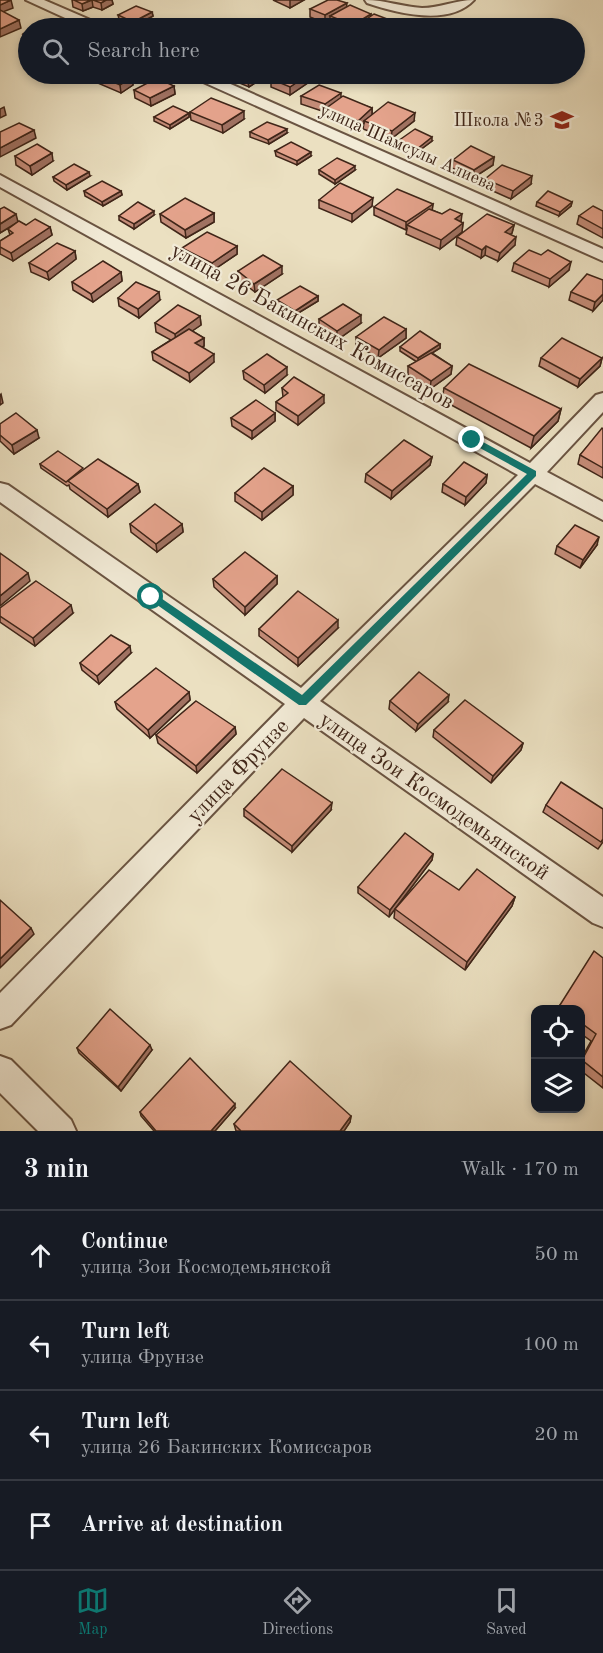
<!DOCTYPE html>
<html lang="en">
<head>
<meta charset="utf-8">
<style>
  body { margin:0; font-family:"Old Standard TT",serif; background:#242831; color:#f1f3f6 }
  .controls { position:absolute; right:18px; bottom:18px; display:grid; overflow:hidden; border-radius:12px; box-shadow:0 3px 9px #0003 }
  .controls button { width:54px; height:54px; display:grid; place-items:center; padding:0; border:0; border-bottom:2px solid #363941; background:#171b24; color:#f1f3f6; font:30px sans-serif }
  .stop { position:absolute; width:18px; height:18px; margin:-14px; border:4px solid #0f766e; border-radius:50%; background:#fff }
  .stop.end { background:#0f766e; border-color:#fff; box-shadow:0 2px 6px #0008 }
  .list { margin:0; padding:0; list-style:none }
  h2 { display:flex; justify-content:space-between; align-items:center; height:78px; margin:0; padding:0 24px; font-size:26px }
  h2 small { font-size:20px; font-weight:400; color:#9ea1a6 }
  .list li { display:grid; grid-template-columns:39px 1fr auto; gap:18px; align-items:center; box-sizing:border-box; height:90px; padding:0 24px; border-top:2px solid #363941 }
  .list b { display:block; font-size:22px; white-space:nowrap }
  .list p { margin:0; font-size:20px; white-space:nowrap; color:#9ea1a6 }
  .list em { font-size:20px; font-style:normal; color:#9ea1a6 }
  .icon { flex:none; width:33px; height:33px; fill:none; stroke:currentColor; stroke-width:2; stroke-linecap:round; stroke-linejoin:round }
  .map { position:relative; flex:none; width:603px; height:1131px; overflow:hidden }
  .search { position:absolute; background:#171b24; box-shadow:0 3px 9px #0003; left:18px; right:18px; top:18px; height:66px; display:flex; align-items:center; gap:15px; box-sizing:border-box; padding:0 21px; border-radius:33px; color:#9ea1a6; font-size:22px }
  .sheet { height:438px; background:#171b24 }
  nav { display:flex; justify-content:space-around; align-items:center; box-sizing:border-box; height:84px; border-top:2px solid #363941; background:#171b24; font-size:16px; color:#9ea1a6 }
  nav a { display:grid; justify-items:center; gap:3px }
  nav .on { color:#0f766e }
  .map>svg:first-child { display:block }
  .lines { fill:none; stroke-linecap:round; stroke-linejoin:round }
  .street-casing { stroke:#6a5442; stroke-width:4 }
  .street { fill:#f2ebd7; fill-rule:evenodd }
  .wall { fill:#c48c78; stroke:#3f2518; stroke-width:1.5 }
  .shaded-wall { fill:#a07262; stroke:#3f2518; stroke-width:1.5 }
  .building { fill:#e4a38c; stroke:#3f2518; stroke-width:1.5 }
  .route { fill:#0f766e }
  .labels { text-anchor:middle; stroke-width:4.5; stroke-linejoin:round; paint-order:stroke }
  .far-poi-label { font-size:18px; fill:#3f2518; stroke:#f2ebd7; text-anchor:end }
  .far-street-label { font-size:18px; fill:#3f2518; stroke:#f2ebd7 }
  .street-label { font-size:22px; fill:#3f2518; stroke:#f2ebd7 }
</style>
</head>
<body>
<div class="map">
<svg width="603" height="1131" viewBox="0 0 603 1131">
  <rect width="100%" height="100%" fill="#ebe0c1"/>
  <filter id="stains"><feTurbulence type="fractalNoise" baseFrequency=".00333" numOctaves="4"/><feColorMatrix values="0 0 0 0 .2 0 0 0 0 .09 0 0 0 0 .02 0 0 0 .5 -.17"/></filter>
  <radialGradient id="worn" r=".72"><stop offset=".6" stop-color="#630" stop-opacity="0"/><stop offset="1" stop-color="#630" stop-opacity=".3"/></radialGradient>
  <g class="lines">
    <!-- street casing -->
    <g class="street-casing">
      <g id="street">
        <path d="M26,0H44L102,25L104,28H87Z"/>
        <path d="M365,0C386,0 402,7 422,8C440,8 456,0 474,0C449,27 397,13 367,3Z"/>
        <path d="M190,74H208L603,249V261L192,77Z"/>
        <path d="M0,175L530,463L596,395L603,393V412L547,472L603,502V520L535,484L320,701L603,897V927L593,923L304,718L11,1025L0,1029V993L285,704L0,502V483L8,485L301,688L518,475L0,187Z"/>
        <path d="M0,1056L11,1060L71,1120L76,1131H38L0,1093Z"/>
      </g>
    </g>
    <!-- street -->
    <use href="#street" class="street"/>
  </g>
  <!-- wall -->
  <g class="wall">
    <path d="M72,0H112L113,4L102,10L93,7L83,11L73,7Z"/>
    <path d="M273,0H304L290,8Z"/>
    <path d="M346,7L371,16L398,23L397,28H342L330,23V20L325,23L310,17V9Z"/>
    <path d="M152,12L153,16L134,26L119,19L118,15Z"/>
    <path d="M28,31V44L25,42L23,34Z"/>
    <path d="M92,74H128H127L132,77L133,85L121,93L93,81Z"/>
    <path d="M243,74H269L249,87L237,82L236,78Z"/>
    <path d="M271,79L309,82L290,95L271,87Z"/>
    <path d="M174,86L175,94L151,106L135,98L134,90Z"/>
    <path d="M301,96L341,97L372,108V115L414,121L391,139L363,129L364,123L358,129L325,117V112L301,104Z"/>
    <path d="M190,112L244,119L223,133L191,120Z"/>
    <path d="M189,113V117L170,129L154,121V117Z"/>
    <path d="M250,132L287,133L269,144L250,137Z"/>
    <path d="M398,141H432L416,153L397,145Z"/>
    <path d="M275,151L311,156L297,165L276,156Z"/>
    <path d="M15,156L53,161L32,175L16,165Z"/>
    <path d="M494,157L493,165L473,178L452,168L453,160Z"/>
    <path d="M319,170H355L335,184L319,174Z"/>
    <path d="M90,176L67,190L54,181L53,177Z"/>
    <path d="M485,179L531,184L511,199L484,187Z"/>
    <path d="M84,191H121L122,195L103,206L85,196Z"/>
    <path d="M319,200L372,206L352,222L319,208Z"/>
    <path d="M537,202H572L571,206L559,216L536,206Z"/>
    <path d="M433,204L432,210L463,223L462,232L440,249L406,234L407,229L406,230L374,215V207Z"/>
    <path d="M0,209L18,222L26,225L50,227L52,235L13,261L0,254V241L10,235L8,229L17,223L0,233Z"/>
    <path d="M603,211V238L577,224L579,216Z"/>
    <path d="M214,213V222L186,238L161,222L160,214Z"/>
    <path d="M154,215L134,229L119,220V216Z"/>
    <path d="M514,225L512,233L510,234L515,245L498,261L485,255L481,258L456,245L457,237Z"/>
    <path d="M237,246V254L212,271L183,256L182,248Z"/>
    <path d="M75,251L76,259L49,280L31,272L29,263Z"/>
    <path d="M541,255L569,270L549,287L512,271L514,263Z"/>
    <path d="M238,271L282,274L255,292L238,279Z"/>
    <path d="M121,272L122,281L93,302L73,290L72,282Z"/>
    <path d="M603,280V300L593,311L569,300L571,292Z"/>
    <path d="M318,296V301L295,315L277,304V300Z"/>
    <path d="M118,298L160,300L139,318L119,306Z"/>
    <path d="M200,316L201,325L192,331L204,338V346L203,347L214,362L190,382L153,360L152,352L171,340L156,332L155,323Z"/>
    <path d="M319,319L361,323L337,340L319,327Z"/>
    <path d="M406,329V338L378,358L356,345V337Z"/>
    <path d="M440,344V348L432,353L452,366L451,374L430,389L408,375V366L417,362L400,351V347Z"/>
    <path d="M541,358H602L600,366L578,387L539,366Z"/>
    <path d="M243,371L287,375L265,393L244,379Z"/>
    <path d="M282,388L324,403L298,425L276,410V402L283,397Z"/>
    <path d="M444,388L561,409L558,421L531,448L442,400Z"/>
    <path d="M275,413V421L252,439L232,426L231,418Z"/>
    <path d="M0,424L39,438L14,454L0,441Z"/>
    <path d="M603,429V478L578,464L580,455Z"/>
    <path d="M432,457L430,465L391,499L365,482L366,474Z"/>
    <path d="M40,464L138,484L140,492L108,517L70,489L69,485L67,486L41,468Z"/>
    <path d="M487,475L486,483L465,505L442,492L443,484Z"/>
    <path d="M293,486V495L262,520L235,501V493Z"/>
    <path d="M130,524H182L183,532L157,552L131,532Z"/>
    <path d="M597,545L580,568L555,554L557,546Z"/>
    <path d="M277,576V584L245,615L214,587L213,579Z"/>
    <path d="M0,608L73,613L35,646L0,622Z"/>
    <path d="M338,628L298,666L259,636V629Z"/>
    <path d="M131,653L99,684L82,670L80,663Z"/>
    <path d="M189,692L190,700L150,738L117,709L115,702Z"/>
    <path d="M390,701L448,702L416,731L389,709Z"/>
    <path d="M235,727L236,734L197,773L158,743L156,735Z"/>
    <path d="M434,730L523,743L521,750L491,783L433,737Z"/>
    <path d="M546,805L603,809V842L598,849L543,812Z"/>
    <path d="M244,809L331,810L292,852L244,816Z"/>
    <path d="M433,854L432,860L389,917L358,893V887Z"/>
    <path d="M459,890L515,897L512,906L465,970L394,918L395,909Z"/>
    <path d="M603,958V1088L580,1070V1061L591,1041L580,1033V1010H557L560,1005Z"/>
    <path d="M77,1048L152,1050L121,1091L79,1053Z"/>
    <path d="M235,1108L215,1131H154L141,1116L140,1112Z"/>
    <path d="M351,1116L350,1122L344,1131H236L234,1124Z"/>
  </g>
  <!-- shaded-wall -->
  <g class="shaded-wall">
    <path d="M11,0L13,8L0,13V5Z"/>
    <path d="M92,0L93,7L83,11L82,4Z"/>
    <path d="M106,0H112L113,4L102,10L101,3Z"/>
    <path d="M290,0H304L290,8Z"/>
    <path d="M347,3L346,11L330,16V20L325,23V15Z"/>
    <path d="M152,12L153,16L134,26L133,22Z"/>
    <path d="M371,14L370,22L361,23V28H353V25Z"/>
    <path d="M19,20L21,28L0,37V29Z"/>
    <path d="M398,23L397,28H388Z"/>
    <path d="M263,74H269L249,87L248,83Z"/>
    <path d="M309,74V82L290,95V87Z"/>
    <path d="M132,77L133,85L121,93L120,85Z"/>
    <path d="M174,86L175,94L151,106L150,98Z"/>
    <path d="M341,93V101L325,109V112V104Z"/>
    <path d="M4,107L6,115L0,118V109Z"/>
    <path d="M372,108V116L364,121V123L358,129V121Z"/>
    <path d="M244,111V119L223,133L222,125Z"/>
    <path d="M189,113V117L170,129V125Z"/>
    <path d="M415,113L414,121L391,139L392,131Z"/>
    <path d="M287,129V133L269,144L268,140Z"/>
    <path d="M34,130L36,138L0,157V148Z"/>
    <path d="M432,137V141L416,153L417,149Z"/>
    <path d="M311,152V156L297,165V161Z"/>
    <path d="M52,153L53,161L32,175L30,166Z"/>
    <path d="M494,157L493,165L473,178L474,170Z"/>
    <path d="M355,166V170L335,184V180Z"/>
    <path d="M89,172L90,176L67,190L66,185Z"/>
    <path d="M532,176L531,184L511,199L513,191Z"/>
    <path d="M121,191L122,195L103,206L102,202Z"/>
    <path d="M373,198L372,206L352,222V214Z"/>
    <path d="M572,202L571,206L559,216L560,212Z"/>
    <path d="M433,204L432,212L407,225L406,230V222Z"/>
    <path d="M154,211V215L134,229V224Z"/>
    <path d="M214,213V222L186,238L185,230Z"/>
    <path d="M16,214L18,222L0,233V224Z"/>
    <path d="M462,214L461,222L455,219Z"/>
    <path d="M463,223L462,232L440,249L441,240Z"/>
    <path d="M514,225L512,233L503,240L505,232Z"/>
    <path d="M50,227L52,235L13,261L11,253Z"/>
    <path d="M516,237L515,245L498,261L500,253Z"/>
    <path d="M237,246V254L212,271V263Z"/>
    <path d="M486,246L485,255L481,258L482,250Z"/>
    <path d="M75,251L76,259L49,280L47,272Z"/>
    <path d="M571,262L569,270L549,287L550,279Z"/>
    <path d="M282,266V274L255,292L254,284Z"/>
    <path d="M121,272L122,281L93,302L91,294Z"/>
    <path d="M159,292L160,300L139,318L138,309Z"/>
    <path d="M603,294V300L593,311L595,302Z"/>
    <path d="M318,296V301L295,315V311Z"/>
    <path d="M361,315V323L337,340V331Z"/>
    <path d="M200,316L201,325L176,342L175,334Z"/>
    <path d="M406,329V338L378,358L379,350Z"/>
    <path d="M204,338V346L196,351L195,343Z"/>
    <path d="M440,344V348L418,362V358Z"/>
    <path d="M214,354V362L190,382L189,373Z"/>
    <path d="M602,358L600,366L578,387L580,379Z"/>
    <path d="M452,366L451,374L430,389L431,381Z"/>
    <path d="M287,367V375L265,393L264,385Z"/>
    <path d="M1,394L3,403L0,405V395Z"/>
    <path d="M324,395V403L298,425V416Z"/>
    <path d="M561,409L558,421L531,448L534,436Z"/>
    <path d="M275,413V421L252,439V431Z"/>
    <path d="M37,430L39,438L14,454L12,445Z"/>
    <path d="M432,457L430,465L391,499L392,491Z"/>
    <path d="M487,475L486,483L465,505L466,497Z"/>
    <path d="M138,484L140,492L108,517L107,509Z"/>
    <path d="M293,486V495L262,520V512Z"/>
    <path d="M182,524L183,532L157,552L156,544Z"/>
    <path d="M599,537L597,545L580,568L583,560Z"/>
    <path d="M28,573L30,581L0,606V596Z"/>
    <path d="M277,576V584L245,615V607Z"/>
    <path d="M71,605L73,613L35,646L33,638Z"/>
    <path d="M338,620V628L298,666V658Z"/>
    <path d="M130,646L131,653L99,684L97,676Z"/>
    <path d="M189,692L190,700L150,738L148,730Z"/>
    <path d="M449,695L448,702L416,731L418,724Z"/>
    <path d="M235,727L236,734L197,773L196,766Z"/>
    <path d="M523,743L521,750L491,783L493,776Z"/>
    <path d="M332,803L331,810L292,852V846Z"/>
    <path d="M433,854L432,860L389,917L390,910Z"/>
    <path d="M515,897L512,906L465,970L467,962Z"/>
    <path d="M31,928L34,934L0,968V959Z"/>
    <path d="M150,1045L152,1050L121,1091L118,1087Z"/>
    <path d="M235,1104V1108L215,1131H211Z"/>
    <path d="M351,1116L350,1122L344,1131H340Z"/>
  </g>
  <!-- building -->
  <g class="building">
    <path d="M0,0H11L0,5Z"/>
    <path d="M74,0H91L82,4Z"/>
    <path d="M93,0H106L101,3Z"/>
    <path d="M328,0H337L347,3L325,15L310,9Z"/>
    <path d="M350,5L371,14L353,25L330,16Z"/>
    <path d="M136,6L152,12L133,22L118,15Z"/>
    <path d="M0,10L19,20L0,29Z"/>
    <path d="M374,14L398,23L388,28H375L361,23Z"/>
    <path d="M47,21L60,27L57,28H34Z"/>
    <path d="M410,24L425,28H403Z"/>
    <path d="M28,31V36L23,34Z"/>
    <path d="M94,74H125L132,77L120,85Z"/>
    <path d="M243,74H263L248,83L236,78Z"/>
    <path d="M278,74H309L290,87L271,79Z"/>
    <path d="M157,78L174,86L150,98L134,90Z"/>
    <path d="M319,85L341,93L325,104L301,96Z"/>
    <path d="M343,96L372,108L358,121L325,109Z"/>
    <path d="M211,98L244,111L222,125L190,112Z"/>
    <path d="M388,102L415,113L392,131L364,121Z"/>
    <path d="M173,106L189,113L170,125L154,117Z"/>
    <path d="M267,122L287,129L268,140L250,132Z"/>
    <path d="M19,123L34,130L0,148V132Z"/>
    <path d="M415,129L432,137L417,149L398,141Z"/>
    <path d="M291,142L311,152L297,161L275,151Z"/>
    <path d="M37,144L52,153L30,166L15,156Z"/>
    <path d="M471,146L494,157L474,170L453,160Z"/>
    <path d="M337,158L355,166L335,180L319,170Z"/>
    <path d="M74,164L89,172L66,185L53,177Z"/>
    <path d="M502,165L532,176L513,191L485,179Z"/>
    <path d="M102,181L121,191L102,202L84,191Z"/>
    <path d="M340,183L373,198L352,214L319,200Z"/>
    <path d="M397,189L433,204L406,222L374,207Z"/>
    <path d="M548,191L572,202L560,212L537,202Z"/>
    <path d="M185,198L214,213L185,230L160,214Z"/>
    <path d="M138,202L154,211L134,224L119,216Z"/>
    <path d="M593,206L603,211V229L579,216Z"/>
    <path d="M4,207L16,214L0,224V209Z"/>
    <path d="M429,209L442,214L450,209L462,214L455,219L463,223L441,240L407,225Z"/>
    <path d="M487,214L514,225L505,232L516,237L500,253L486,246L482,250L457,237Z"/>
    <path d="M35,219L50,227L11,253L0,247V241L13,233L8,229L19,221L26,225Z"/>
    <path d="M207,232L237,246L212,263L182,248Z"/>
    <path d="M57,243L75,251L47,272L29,263Z"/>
    <path d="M529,250L541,255L548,250L571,262L550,279L514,263Z"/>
    <path d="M263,255L282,266L254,284L238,271Z"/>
    <path d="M103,261L121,272L91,294L72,282Z"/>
    <path d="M587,274L603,280V294L595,302L571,292Z"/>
    <path d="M136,282L159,292L138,309L118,298Z"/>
    <path d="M300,286L318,296L295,311L277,300Z"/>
    <path d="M343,304L361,315L337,331L319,319Z"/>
    <path d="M178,305L200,316L175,334L155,323Z"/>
    <path d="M384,317L406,329L379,350L356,337Z"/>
    <path d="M189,329L204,338L195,343L214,354L189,373L152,352Z"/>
    <path d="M420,331L440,344L418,358L400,347Z"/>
    <path d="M562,338L602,358L580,379L541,358Z"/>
    <path d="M431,353L452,366L431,381L408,366Z"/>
    <path d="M267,354L287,367L264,385L243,371Z"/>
    <path d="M469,364L561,409L534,436L444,388Z"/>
    <path d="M294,377L324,395L298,416L276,402L288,393L282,388Z"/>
    <path d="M256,400L275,413L252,431L231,418Z"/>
    <path d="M16,413L37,430L12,445L0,435V424Z"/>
    <path d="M602,428L603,429V468L580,455Z"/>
    <path d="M404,440L432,457L392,491L366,474Z"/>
    <path d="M58,451L83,468L66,482L40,464Z"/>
    <path d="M98,459L138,484L107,509L68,481Z"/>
    <path d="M464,462L487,475L466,497L443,484Z"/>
    <path d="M264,468L293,486L262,512L235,493Z"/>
    <path d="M155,504L182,524L156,544L130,524Z"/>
    <path d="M575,525L599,537L583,560L557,546Z"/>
    <path d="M245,552L277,576L245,607L213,579Z"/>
    <path d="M0,553L28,573L0,596Z"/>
    <path d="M36,581L71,605L33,638L0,616V608Z"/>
    <path d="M298,591L338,620L298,658L259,629Z"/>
    <path d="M111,635L130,646L97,676L80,663Z"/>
    <path d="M156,668L189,692L148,730L115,702Z"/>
    <path d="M419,672L449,695L418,724L390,701Z"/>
    <path d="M465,700L523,743L493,776L434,730Z"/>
    <path d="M196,701L235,727L196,766L156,735Z"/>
    <path d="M282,769L332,803L292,846L244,809Z"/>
    <path d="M561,782L603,809V839L601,842L546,805Z"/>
    <path d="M405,833L433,854L390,910L358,887Z"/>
    <path d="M477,869L515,897L467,962L395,909L429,870L459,890Z"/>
    <path d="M0,900L31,928L0,959Z"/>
    <path d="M594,951L603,958V1077L582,1060L596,1034L580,1022V1010H565L560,1005Z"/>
    <path d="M110,1009L150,1045L118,1087L77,1048Z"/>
    <path d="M190,1058L235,1104L211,1131H156L140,1112Z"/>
    <path d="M290,1061L351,1116L340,1131H241L234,1124Z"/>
  </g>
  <!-- route -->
  <path class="route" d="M472,436L536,471V476L306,705H299L146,597L148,594H155L302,695L527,474L469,442L467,440Z"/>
  <!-- icons -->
  <defs>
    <g id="school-bare" transform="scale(1.8)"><path d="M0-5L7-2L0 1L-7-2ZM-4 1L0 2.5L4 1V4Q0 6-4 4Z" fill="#8f2418" stroke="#f2ebd7" stroke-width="2.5" paint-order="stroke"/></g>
  </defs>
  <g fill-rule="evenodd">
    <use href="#school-bare" x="562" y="120"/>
  </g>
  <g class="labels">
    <!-- far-poi labels -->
    <g class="far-poi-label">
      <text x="544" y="126">Школа №3</text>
    </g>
    <!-- far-street labels -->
    <g class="far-street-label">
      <text transform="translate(408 147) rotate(24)" y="6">улица Шамсулы Алиева</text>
    </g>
    <!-- street labels -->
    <g class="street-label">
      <text transform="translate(313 325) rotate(29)" y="8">улица 26 Бакинских Комиссаров</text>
      <text transform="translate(237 770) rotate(-46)" y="8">улица Фрунзе</text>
      <text transform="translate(435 795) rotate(35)" y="8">улица Зои Космодемьянской</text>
    </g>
  </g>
  <rect width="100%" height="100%" filter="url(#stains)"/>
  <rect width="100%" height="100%" fill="url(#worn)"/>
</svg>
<div class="controls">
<button><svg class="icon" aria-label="locate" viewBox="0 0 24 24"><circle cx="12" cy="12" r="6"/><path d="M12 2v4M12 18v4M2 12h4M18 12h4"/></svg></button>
<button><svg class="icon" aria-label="layers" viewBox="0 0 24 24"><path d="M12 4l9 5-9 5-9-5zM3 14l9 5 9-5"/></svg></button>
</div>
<div class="stop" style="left:151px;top:597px"></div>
<div class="stop end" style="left:472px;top:440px"></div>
<div class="search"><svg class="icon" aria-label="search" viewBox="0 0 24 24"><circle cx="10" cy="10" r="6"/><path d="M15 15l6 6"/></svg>Search here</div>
</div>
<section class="sheet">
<h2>3 min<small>Walk · 170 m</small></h2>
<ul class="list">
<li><svg class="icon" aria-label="ahead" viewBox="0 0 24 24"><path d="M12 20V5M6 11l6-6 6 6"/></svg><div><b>Continue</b><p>улица Зои Космодемьянской</p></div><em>50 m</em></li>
<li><svg class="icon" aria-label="left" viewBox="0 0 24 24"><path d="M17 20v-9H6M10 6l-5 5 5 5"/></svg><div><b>Turn left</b><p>улица Фрунзе</p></div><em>100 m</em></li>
<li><svg class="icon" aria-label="left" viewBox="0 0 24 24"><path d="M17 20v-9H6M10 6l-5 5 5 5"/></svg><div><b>Turn left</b><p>улица 26 Бакинских Комиссаров</p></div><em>20 m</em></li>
<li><svg class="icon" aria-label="arrive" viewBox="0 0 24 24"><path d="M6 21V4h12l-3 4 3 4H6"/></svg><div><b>Arrive at destination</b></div></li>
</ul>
</section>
<nav>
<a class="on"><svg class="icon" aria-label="map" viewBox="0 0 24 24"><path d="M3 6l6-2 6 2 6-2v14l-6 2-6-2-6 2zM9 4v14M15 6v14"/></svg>Map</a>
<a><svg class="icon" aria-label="directions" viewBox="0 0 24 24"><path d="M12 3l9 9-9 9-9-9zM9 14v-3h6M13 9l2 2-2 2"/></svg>Directions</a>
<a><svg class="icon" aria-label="saved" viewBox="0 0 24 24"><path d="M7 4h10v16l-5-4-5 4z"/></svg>Saved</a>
</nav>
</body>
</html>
